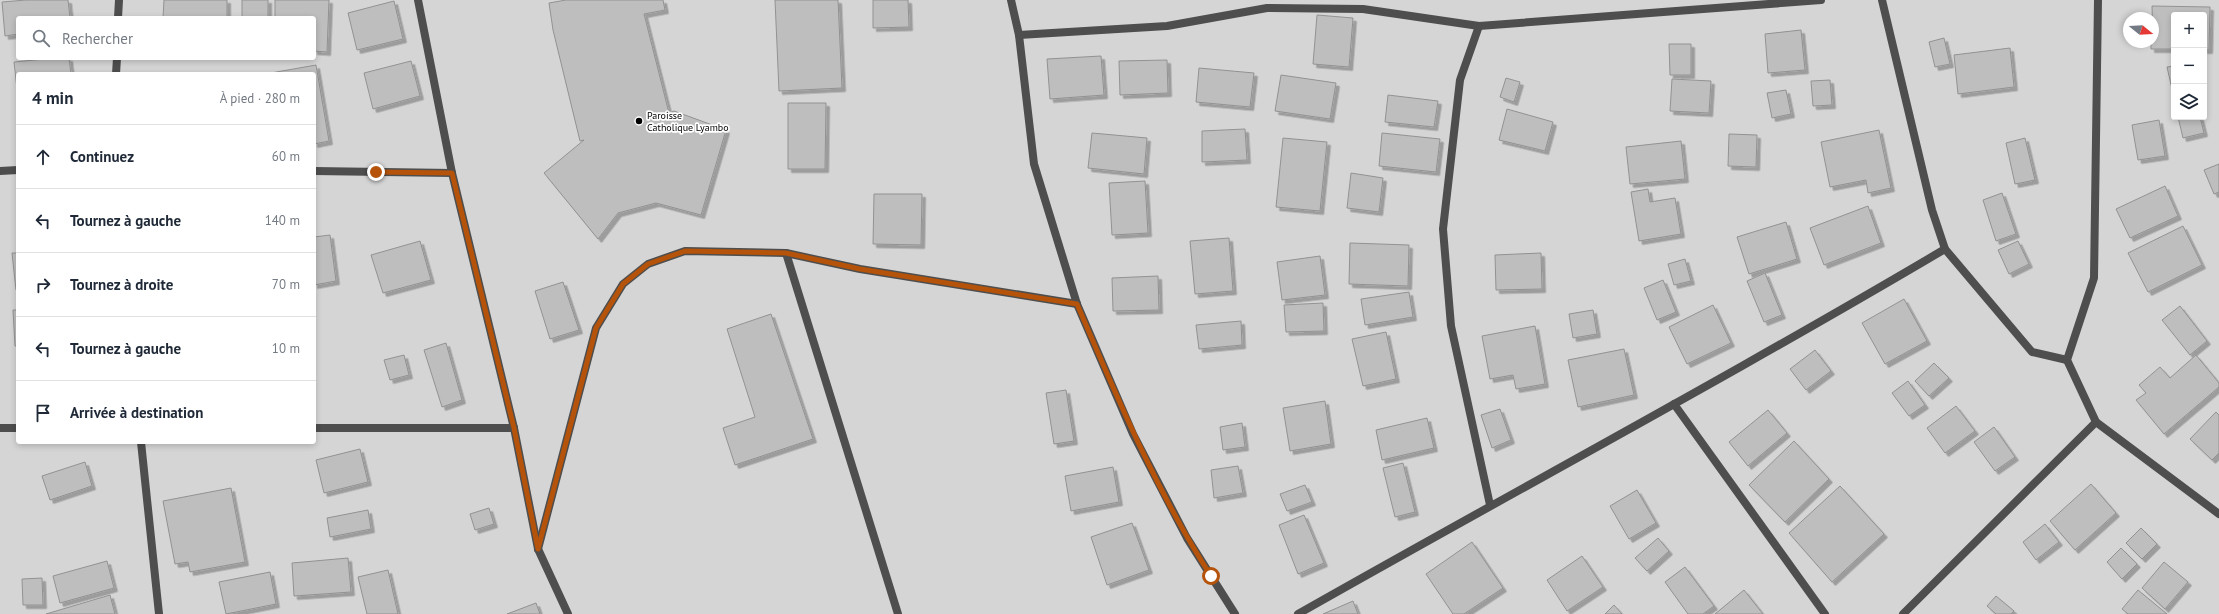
<!DOCTYPE html>
<html lang="fr">
<head>
<meta charset="utf-8">
<style>
  body { margin:0; font-family:"PT Sans",sans-serif; background:#f2f2f3; color:#1f2937 }
  .controls { position:absolute; right:12px; top:12px; display:grid; overflow:hidden; border-radius:4px; box-shadow:0 2px 6px #0003 }
  .controls button { width:36px; height:36px; display:grid; place-items:center; padding:0; border:0; border-bottom:1px solid #e0e1e3; background:#fff; color:#1f2937; font:20px sans-serif }
  .compass { position:absolute; left:2123px; top:12px; width:36px; height:36px; border-radius:50%; background:#fff; box-shadow:0 2px 6px #0003; rotate:108deg }
  .stop { position:absolute; width:12px; height:12px; margin:-9px; border:3px solid #b45309; border-radius:50%; background:#fff }
  .stop.end { background:#b45309; border-color:#fff; box-shadow:0 1px 4px #0008 }
  .list { margin:0; padding:0; list-style:none }
  h2 { display:flex; justify-content:space-between; align-items:center; height:52px; margin:0; padding:0 16px; font-size:17px }
  h2 small { font-size:13px; font-weight:400; color:#747a83 }
  .list li { display:grid; grid-template-columns:26px 1fr auto; gap:12px; align-items:center; box-sizing:border-box; height:64px; padding:0 16px; border-top:1px solid #e0e1e3 }
  .list b { display:block; font-size:15px; white-space:nowrap }
  .list em { font-size:13px; font-style:normal; color:#747a83 }
  .icon { flex:none; width:22px; height:22px; fill:none; stroke:currentColor; stroke-width:2; stroke-linecap:round; stroke-linejoin:round }
  .map { position:relative; flex:none; width:2219px; height:614px; overflow:hidden }
  .search { position:absolute; background:#fff; box-shadow:0 2px 6px #0003; left:16px; top:16px; width:300px; height:44px; display:flex; align-items:center; gap:10px; box-sizing:border-box; padding:0 14px; border-radius:4px; color:#747a83; font-size:15px }
  .panel { position:absolute; background:#fff; box-shadow:0 2px 6px #0003; left:16px; top:72px; width:300px; height:372px; border-radius:4px }
  .map>svg:first-child { display:block }
  .green { fill:#d5d5d5; fill-rule:evenodd }
  .building { fill:#bebebe; stroke:#929292; filter:url(#shadow) }
  .lines { fill:none; stroke-linecap:round; stroke-linejoin:round }
  .street { stroke:#4e4e4e; stroke-width:8 }
  .route { stroke:#b45309; stroke-width:5 }
  .poi-dot { fill:#000; stroke:#fff; stroke-width:1.5 }
  .labels { text-anchor:middle; stroke-width:3.5; stroke-linejoin:round; paint-order:stroke }
  .poi-label { font-size:10px; fill:#000; stroke:#fff; text-anchor:start }
</style>
</head>
<body>
<div class="map">
<svg width="2219" height="614" viewBox="0 0 2219 614">
  <defs>
    <filter id="shadow"><feDropShadow dx="3.5" dy="3.5" stdDeviation="0" flood-color="#0004"/></filter>
  </defs>
  <rect width="100%" height="100%" fill="#fff"/>
  <!-- green -->
  <path class="green" d="M0,0H2219V614H0ZM2174,15H2204V117H2174ZM18,18H314V58H18ZM2129,18H2153V42H2129ZM18,74H314V442H18Z"/>
  <!-- building -->
  <g class="building">
    <path d="M26,0H68L70,18H18V34L5,36L2,2Z"/>
    <path d="M164,0H227V18H163Z"/>
    <rect x="242" y="0" width="26" height="18"/>
    <path d="M275,0H329L327,52L314,51V18H275Z"/>
    <path d="M566,0H663L665,10L644,14L669,113L674,111L726,130L701,215L656,203L618,213L598,239L544,173L584,140L580,141L553,30L549,3Z"/>
    <path d="M775,0H838L842,88L779,91Z"/>
    <path d="M873,0H908L909,27L873,28Z"/>
    <path d="M394,1L403,39L357,50L348,13Z"/>
    <path d="M2152,6L2210,7L2209,50H2204V15H2174V49H2151V42H2153Z"/>
    <path d="M1317,15L1353,18L1349,67L1313,64Z"/>
    <path d="M1801,30L1805,70L1768,73L1765,34Z"/>
    <path d="M1944,38L1950,64L1935,67L1929,42Z"/>
    <path d="M1669,44H1691V75H1670Z"/>
    <path d="M2010,48L2014,87L1958,94L1954,55Z"/>
    <path d="M1101,56L1104,95L1050,99L1047,59Z"/>
    <path d="M55,58H69L71,74H18V98L14,62Z"/>
    <path d="M1167,60L1168,93L1120,95L1119,61Z"/>
    <path d="M411,61L420,96L373,109L364,73Z"/>
    <path d="M316,65L329,141L314,144V74H265Z"/>
    <path d="M2174,66V89H2172L2167,67Z"/>
    <path d="M1199,68L1254,73L1250,107L1196,102Z"/>
    <path d="M1281,75L1336,83L1330,119L1275,111Z"/>
    <path d="M1506,78L1520,82L1514,102L1500,97Z"/>
    <path d="M1672,79L1711,81L1709,113L1670,111Z"/>
    <path d="M1830,80L1832,105L1813,106L1811,81Z"/>
    <path d="M1786,90L1791,114L1772,118L1767,93Z"/>
    <path d="M1388,95L1438,101L1434,127L1385,122Z"/>
    <path d="M788,103H826L825,169H788Z"/>
    <path d="M1507,109L1553,122L1545,151L1499,140Z"/>
    <path d="M2178,117H2200L2204,133L2183,138Z"/>
    <path d="M2159,120L2165,156L2138,160L2132,125Z"/>
    <path d="M1245,129L1247,160L1202,162V131Z"/>
    <path d="M1879,130L1891,188L1868,193L1866,180L1830,187L1821,142Z"/>
    <path d="M1092,133L1147,138L1144,174L1088,168Z"/>
    <path d="M1382,133L1440,139L1436,172L1379,166Z"/>
    <path d="M1729,134L1757,135L1756,167L1728,166Z"/>
    <path d="M1283,138L1327,142L1320,211L1276,207Z"/>
    <path d="M2025,138L2035,180L2015,184L2006,143Z"/>
    <path d="M1681,141L1685,179L1630,184L1626,147Z"/>
    <path d="M2219,164V192L2214,194L2204,170Z"/>
    <path d="M1351,173L1383,178L1379,212L1347,208Z"/>
    <path d="M1145,181L1148,233L1112,235L1109,183Z"/>
    <path d="M2165,186L2178,216L2130,238L2116,209Z"/>
    <path d="M1648,189L1650,202L1675,198L1681,234L1639,241L1631,192Z"/>
    <path d="M2002,193L2016,234L1996,241L1983,200Z"/>
    <path d="M874,194H922L921,245L873,244Z"/>
    <path d="M1868,206L1881,243L1824,265L1810,228Z"/>
    <path d="M1786,222L1797,259L1749,274L1737,237Z"/>
    <path d="M2183,226L2202,265L2148,292L2128,253Z"/>
    <path d="M330,235L336,281L314,285V237Z"/>
    <path d="M1229,238L1233,291L1195,294L1190,241Z"/>
    <path d="M420,241L431,280L383,293L371,255Z"/>
    <path d="M2018,241L2029,264L2009,274L1998,250Z"/>
    <path d="M1350,243L1409,245L1408,286L1349,284Z"/>
    <path d="M12,253H18V290H16Z"/>
    <path d="M1541,253L1542,289L1496,290L1495,255Z"/>
    <path d="M1320,256L1325,295L1282,300L1277,262Z"/>
    <path d="M1685,259L1691,281L1674,285L1668,264Z"/>
    <path d="M1765,273L1782,315L1764,322L1747,281Z"/>
    <path d="M1158,276L1159,310L1113,311L1112,278Z"/>
    <path d="M1663,280L1676,312L1657,320L1644,288Z"/>
    <path d="M563,282L579,330L550,339L535,291Z"/>
    <path d="M1409,292L1413,317L1365,325L1361,299Z"/>
    <path d="M1904,299L1927,341L1885,364L1862,323Z"/>
    <path d="M1323,303L1324,331L1286,332L1284,305Z"/>
    <path d="M1713,305L1731,343L1687,364L1669,327Z"/>
    <path d="M2180,306L2207,341L2190,355L2162,320Z"/>
    <path d="M13,310H18V346H15Z"/>
    <path d="M1593,310L1597,334L1573,338L1569,314Z"/>
    <path d="M771,314L813,439L735,465L723,428L755,417L727,329Z"/>
    <path d="M1241,321L1242,345L1199,349L1196,325Z"/>
    <path d="M1535,326L1545,384L1516,389L1513,375L1490,379L1482,336Z"/>
    <path d="M1386,332L1396,379L1363,386L1352,339Z"/>
    <path d="M446,343L462,400L442,407L424,350Z"/>
    <path d="M1624,349L1634,395L1578,407L1568,360Z"/>
    <path d="M1815,350L1831,371L1806,390L1790,369Z"/>
    <path d="M404,355L409,375L390,380L384,360Z"/>
    <path d="M2196,355L2219,383V387L2164,434L2136,400L2146,393L2139,385L2160,367L2170,378Z"/>
    <path d="M1934,363L1949,378L1929,396L1915,381Z"/>
    <path d="M1908,381L1925,405L1909,416L1892,393Z"/>
    <path d="M1066,390L1074,441L1054,444L1046,393Z"/>
    <path d="M1325,401L1331,444L1290,451L1283,408Z"/>
    <path d="M1956,406L1975,431L1945,453L1927,428Z"/>
    <path d="M1500,409L1511,440L1492,448L1481,415Z"/>
    <path d="M1768,410L1787,433L1748,466L1729,442Z"/>
    <path d="M2216,412L2219,415V453L2212,460L2190,439Z"/>
    <path d="M1427,418L1434,448L1382,460L1376,430Z"/>
    <path d="M1242,423L1245,447L1223,450L1220,427Z"/>
    <path d="M1994,427L2015,457L1995,471L1974,442Z"/>
    <path d="M1794,441L1829,479L1785,522L1749,485Z"/>
    <path d="M360,449L368,482L324,493L316,460Z"/>
    <path d="M85,462L92,486L50,500L42,476Z"/>
    <path d="M1403,463L1415,512L1395,517L1383,468Z"/>
    <path d="M1238,466L1243,493L1214,498L1211,470Z"/>
    <path d="M1113,467L1119,502L1071,511L1065,476Z"/>
    <path d="M2091,484L2116,513L2075,550L2050,521Z"/>
    <path d="M1305,485L1312,502L1287,511L1280,494Z"/>
    <path d="M1840,486L1884,534L1832,582L1789,533Z"/>
    <path d="M231,488L245,562L190,572L188,562L175,564L163,501Z"/>
    <path d="M1637,490L1656,523L1629,539L1610,506Z"/>
    <path d="M489,508L494,524L475,530L470,514Z"/>
    <path d="M368,510L371,529L330,537L327,518Z"/>
    <path d="M1304,515L1324,563L1298,574L1279,525Z"/>
    <path d="M1132,523L1149,570L1107,585L1091,537Z"/>
    <path d="M2045,524L2059,542L2036,560L2023,542Z"/>
    <path d="M2141,528L2157,544L2142,559L2126,543Z"/>
    <path d="M1658,538L1669,551L1647,571L1635,558Z"/>
    <path d="M1472,542L1503,588L1464,614H1453L1426,574Z"/>
    <path d="M2121,548L2137,564L2122,579L2107,562Z"/>
    <path d="M1582,556L1603,587L1567,611L1547,580Z"/>
    <path d="M348,558L351,592L294,596L292,563Z"/>
    <path d="M107,561L114,588L60,603L53,576Z"/>
    <path d="M2164,562L2188,582L2165,609L2142,588Z"/>
    <path d="M1685,567L1714,606L1703,614H1688L1665,582Z"/>
    <path d="M388,570L398,614H367L358,577Z"/>
    <path d="M270,572L276,604L226,614L219,582Z"/>
    <path d="M42,578L43,605H23L22,579Z"/>
    <path d="M1744,590L1763,614H1715Z"/>
    <path d="M2138,590L2167,614H2128L2122,609Z"/>
    <path d="M110,595L115,614H46Z"/>
    <path d="M1996,596L2014,611L2011,614H1996L1987,606Z"/>
    <path d="M1353,601L1358,614H1323Z"/>
    <path d="M536,603L540,614H507Z"/>
    <path d="M1614,605L1622,614H1605Z"/>
  </g>
  <g class="lines">
    <!-- street -->
    <g class="street">
      <path d="M418,0L452,173L514,428L538,549L568,614"/>
      <path d="M1011,0L1019,35L1034,164L1077,304L1133,434L1187,538L1235,614"/>
      <path d="M1882,0L1932,210L1945,249L2032,352L2067,360"/>
      <path d="M2098,0L2094,278L2067,360L2096,422L2219,514"/>
      <path d="M118,18L119,0"/>
      <path d="M1479,26L1460,80L1443,229L1451,326L1490,505"/>
      <path d="M1019,35L1167,26L1267,8L1363,9L1479,26L1821,0"/>
      <path d="M116,74L117,58"/>
      <path d="M0,171L18,170"/>
      <path d="M314,171L452,173"/>
      <path d="M786,253L898,614"/>
      <path d="M1674,404L1825,614"/>
      <path d="M0,428H18"/>
      <path d="M314,428H514"/>
      <path d="M141,442L159,614"/>
      <path d="M538,549L596,328L623,284L648,264L685,251L786,253L860,269L1077,304"/>
      <path d="M1298,614C1513,492 1732,375 1945,249"/>
      <path d="M1903,614L2096,422"/>
    </g>
  </g>
  <g class="lines">
    <!-- route -->
    <path class="route" d="M376,172L452,173L514,428L538,549L596,328L623,284L648,264L685,251L786,253L860,269L1077,304C1117,397 1156,491 1211,576"/>
  </g>
  <!-- markers -->
  <circle class="poi-dot" cx="639" cy="121" r="4"/>
  <g class="labels">
    <!-- poi labels -->
    <g class="poi-label">
      <text x="647" y="119">Paroisse<tspan x="647" dy="12">Catholique Lyambo</tspan></text>
    </g>
  </g>
</svg>
<div class="controls">
<button>+</button>
<button>−</button>
<button><svg class="icon" aria-label="layers" viewBox="0 0 24 24"><path d="M12 4l9 5-9 5-9-5zM3 14l9 5 9-5"/></svg></button>
</div>
<svg class="compass" viewBox="-18 -18 36 36"><path d="M0-13l5 13h-10z" fill="#e53935"/><path d="M0 13l5-13h-10z" fill="#747a83"/></svg>
<div class="stop" style="left:1211px;top:576px"></div>
<div class="stop end" style="left:376px;top:172px"></div>
<div class="search"><svg class="icon" aria-label="search" viewBox="0 0 24 24"><circle cx="10" cy="10" r="6"/><path d="M15 15l6 6"/></svg>Rechercher</div>
<section class="panel">
<h2>4 min<small>À pied · 280 m</small></h2>
<ul class="list">
<li><svg class="icon" aria-label="ahead" viewBox="0 0 24 24"><path d="M12 20V5M6 11l6-6 6 6"/></svg><div><b>Continuez</b></div><em>60 m</em></li>
<li><svg class="icon" aria-label="left" viewBox="0 0 24 24"><path d="M17 20v-9H6M10 6l-5 5 5 5"/></svg><div><b>Tournez à gauche</b></div><em>140 m</em></li>
<li><svg class="icon" aria-label="right" viewBox="0 0 24 24"><path d="M7 20v-9h11M14 6l5 5-5 5"/></svg><div><b>Tournez à droite</b></div><em>70 m</em></li>
<li><svg class="icon" aria-label="left" viewBox="0 0 24 24"><path d="M17 20v-9H6M10 6l-5 5 5 5"/></svg><div><b>Tournez à gauche</b></div><em>10 m</em></li>
<li><svg class="icon" aria-label="arrive" viewBox="0 0 24 24"><path d="M6 21V4h12l-3 4 3 4H6"/></svg><div><b>Arrivée à destination</b></div></li>
</ul>
</section>
</div>
</body>
</html>
